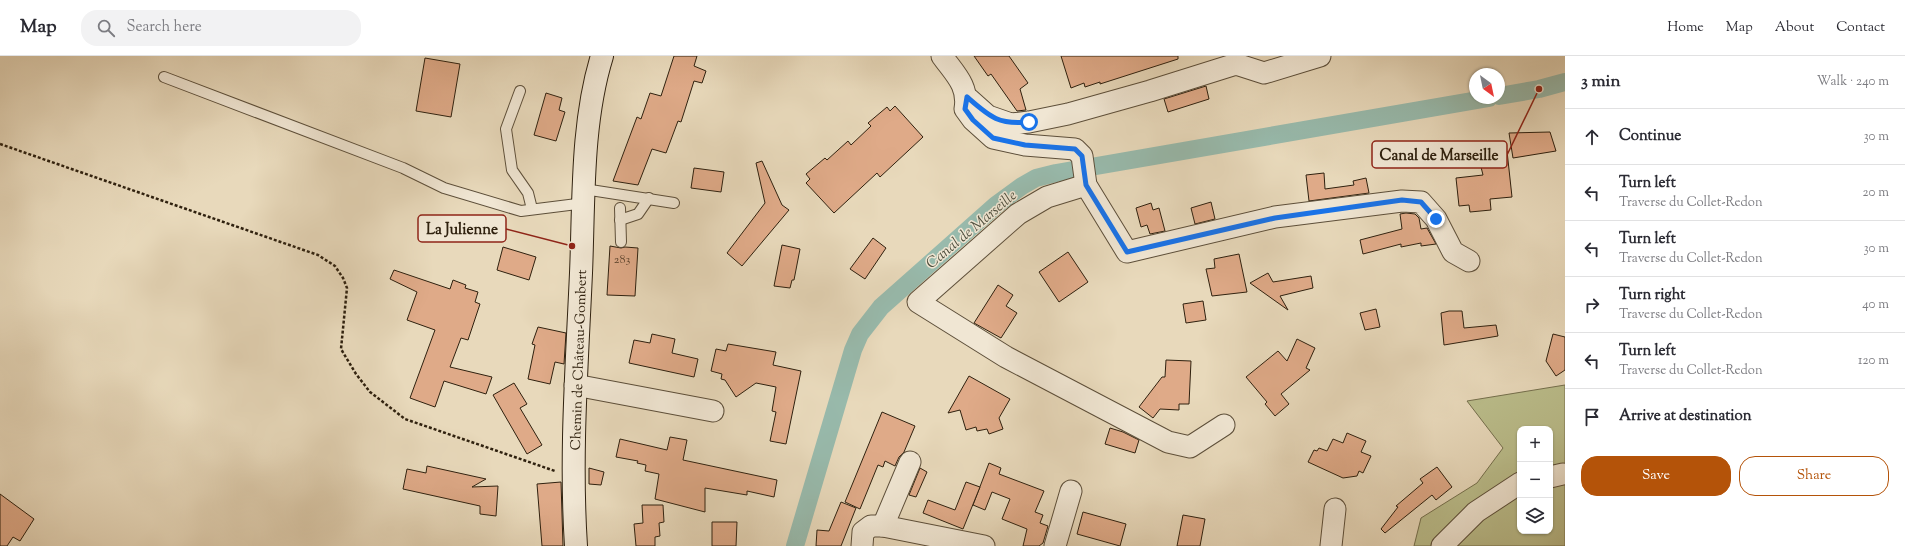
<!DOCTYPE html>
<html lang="en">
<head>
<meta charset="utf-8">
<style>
  body { margin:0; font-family:"Sorts Mill Goudy",serif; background:#f2f2f3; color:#2b2b33 }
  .controls { position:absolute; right:12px; bottom:12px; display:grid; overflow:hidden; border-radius:8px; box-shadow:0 1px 3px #0004 }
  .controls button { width:36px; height:36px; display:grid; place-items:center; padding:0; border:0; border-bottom:1px solid #e1e1e2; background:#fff; color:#2b2b33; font:20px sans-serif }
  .compass { position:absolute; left:1469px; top:12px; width:36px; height:36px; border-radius:50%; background:#fff; box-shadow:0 1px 3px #0004; rotate:147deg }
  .stop { position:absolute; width:12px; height:12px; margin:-9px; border:3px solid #1a73e8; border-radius:50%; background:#fff }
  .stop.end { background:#1a73e8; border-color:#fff; box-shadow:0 1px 4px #0008 }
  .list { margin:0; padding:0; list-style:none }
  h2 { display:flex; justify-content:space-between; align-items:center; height:52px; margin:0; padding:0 16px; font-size:17px }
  h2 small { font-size:13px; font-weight:400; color:#7c7c81 }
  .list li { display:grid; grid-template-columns:26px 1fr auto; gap:12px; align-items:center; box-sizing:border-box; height:56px; padding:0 16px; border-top:1px solid #e1e1e2 }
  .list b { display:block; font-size:15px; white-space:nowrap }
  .list p { margin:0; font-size:13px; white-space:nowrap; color:#7c7c81 }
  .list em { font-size:13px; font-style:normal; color:#7c7c81 }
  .actions { display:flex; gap:8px; padding:12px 16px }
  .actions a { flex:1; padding:9px 0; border:1px solid #b45309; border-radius:16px; text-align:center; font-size:14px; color:#b45309 }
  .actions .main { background:#b45309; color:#fff }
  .icon { flex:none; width:22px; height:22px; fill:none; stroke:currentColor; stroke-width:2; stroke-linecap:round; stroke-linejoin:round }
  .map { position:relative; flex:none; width:1565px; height:490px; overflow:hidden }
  header { display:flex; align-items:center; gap:24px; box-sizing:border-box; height:56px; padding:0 20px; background:#fff; border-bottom:1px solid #e1e1e2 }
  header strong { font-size:19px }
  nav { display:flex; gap:22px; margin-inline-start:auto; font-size:14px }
  .search { width:280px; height:36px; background:#f2f2f3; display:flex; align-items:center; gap:10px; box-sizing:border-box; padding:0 14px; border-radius:16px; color:#7c7c81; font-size:15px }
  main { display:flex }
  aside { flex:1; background:#fff }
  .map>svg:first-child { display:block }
  .green { fill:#bbbe8c; stroke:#75704e; fill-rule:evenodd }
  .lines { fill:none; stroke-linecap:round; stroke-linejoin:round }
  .canal { stroke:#98baac; stroke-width:18 }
  .building { fill:#dfaa88; stroke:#2f210f }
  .lane-casing { stroke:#5d4f3a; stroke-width:12 }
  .street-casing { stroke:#5d4f3a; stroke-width:23 }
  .secondary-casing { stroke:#2f210f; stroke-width:24 }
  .path { stroke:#2f210f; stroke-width:2.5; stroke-dasharray:3 2; stroke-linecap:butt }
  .lane { stroke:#f0e6d3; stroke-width:10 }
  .street { stroke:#f0e6d3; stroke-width:21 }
  .secondary { stroke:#f0e6d3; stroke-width:22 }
  .route { stroke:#1a73e8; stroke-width:5 }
  .labels { text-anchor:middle; stroke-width:3; stroke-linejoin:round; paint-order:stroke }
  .number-label { font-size:12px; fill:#5b432d }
  .street-label { font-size:14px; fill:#2f210f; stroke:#f0e6d3 }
  .water-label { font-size:15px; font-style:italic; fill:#4e4f3e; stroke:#f0e6d3 }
  .leader { fill:none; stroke:#8f2418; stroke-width:1.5 }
  .callout-dot { fill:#8f2418; stroke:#f0e6d3; stroke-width:1.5 }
  .callout { fill:#f0e6d3; stroke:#8f2418; stroke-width:1.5 }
  .callout-label { font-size:15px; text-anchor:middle; font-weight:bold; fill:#2f210f }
</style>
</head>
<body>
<header>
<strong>Map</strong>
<div class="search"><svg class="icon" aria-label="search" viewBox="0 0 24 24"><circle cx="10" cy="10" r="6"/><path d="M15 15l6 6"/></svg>Search here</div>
<nav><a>Home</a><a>Map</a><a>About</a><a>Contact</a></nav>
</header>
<main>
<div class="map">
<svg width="1565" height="490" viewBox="0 0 1565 490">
  <rect width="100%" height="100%" fill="#e8d9bb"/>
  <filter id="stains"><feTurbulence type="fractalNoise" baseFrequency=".005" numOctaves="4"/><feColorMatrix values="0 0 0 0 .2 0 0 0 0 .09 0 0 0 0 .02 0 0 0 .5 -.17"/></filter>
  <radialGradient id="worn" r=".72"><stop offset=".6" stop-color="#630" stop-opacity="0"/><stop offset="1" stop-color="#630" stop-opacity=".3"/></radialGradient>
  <!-- green -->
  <path class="green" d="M1565,329V490H1414L1421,462L1477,427L1503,392L1467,345ZM1520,373H1550V475H1520Z"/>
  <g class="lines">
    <!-- canal -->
    <g class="canal">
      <path d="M1499,40L1539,33L1565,26"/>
      <path d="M795,490L853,294L860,278L881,251L996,149L1022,130L1036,122L1056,117L1489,42"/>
    </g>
  </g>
  <!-- building -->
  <g class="building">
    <path d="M674,0H697L694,10L706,15L702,27L694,25L681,66L678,65L666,97L652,93L638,129L613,125L637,61L641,63L650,37L661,40Z"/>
    <path d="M974,0H1009L1028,27L1020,33L1026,54L1017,55L991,18L988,20Z"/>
    <path d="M1061,0H1178V3L1100,28V26L1085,31L1084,27L1071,32Z"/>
    <path d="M425,2L460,8L451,61L416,55Z"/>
    <path d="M1206,30L1209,43L1168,56L1164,43Z"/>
    <path d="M546,37L562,42L559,54L565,56L556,85L534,79Z"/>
    <path d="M895,50L923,81L880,121L877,117L834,157L806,127L810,123L806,118L825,102L827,104L848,85L851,89L871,70L868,67L887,51L890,55Z"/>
    <path d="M1550,76L1556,95L1513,102L1509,77Z"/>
    <path d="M1507,95L1512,141L1490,143L1491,154L1470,156L1469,149L1459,150L1456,122L1483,119L1478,99Z"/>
    <path d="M762,105L782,149L789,154L742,210L727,197L765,147L756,107Z"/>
    <path d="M694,112L724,116L721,136L691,132Z"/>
    <path d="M1324,117L1325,133L1354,129L1353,125L1366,122L1369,137L1309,145L1306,119Z"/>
    <path d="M1211,146L1215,163L1195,168L1191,152Z"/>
    <path d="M1151,147L1153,154L1159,152L1165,175L1150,178L1147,169L1141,171L1136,152Z"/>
    <path d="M1406,157L1415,158L1419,162L1421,173L1427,172L1436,188L1421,190V187L1401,191V188L1363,198L1360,184L1402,173L1400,158Z"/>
    <path d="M873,182L886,192L865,223L850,213Z"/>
    <path d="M782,189L800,193L794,224H792L790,232L774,230Z"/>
    <path d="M610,190L621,192L625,191L638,192L635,240L607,239Z"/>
    <path d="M503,191L536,201L529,224L497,214Z"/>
    <path d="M1068,196L1088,226L1059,246L1039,216Z"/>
    <path d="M1239,198L1247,236L1212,240L1206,213L1215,212L1214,203Z"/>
    <path d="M394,214L450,233L453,224L466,229L465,232L478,236L475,246L480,248L468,284L461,282L450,311L492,321L486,338L444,325L435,351L410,342L435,274L407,264L417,236L390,223Z"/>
    <path d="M1268,217L1273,226L1311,220L1313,232L1280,240L1288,254L1250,227Z"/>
    <path d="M998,229L1013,239L1006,250L1017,257L1001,282L974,267Z"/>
    <path d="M1203,245L1206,264L1186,267L1183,248Z"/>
    <path d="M1376,253L1380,271L1365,274L1360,257Z"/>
    <path d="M1449,255H1462L1464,272L1496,269L1498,280L1444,289L1441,257Z"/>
    <path d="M538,271L566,277L564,308L555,306L550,328L528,323L535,289L532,288Z"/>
    <path d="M652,278L675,283L672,297L698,303L694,321L629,307L634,284L650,287Z"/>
    <path d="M1553,278L1565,281V314L1556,320L1546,305Z"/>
    <path d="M1297,283L1315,292L1306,312L1310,314L1281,338L1289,348L1275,360L1265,348L1267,346L1246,321L1278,295L1287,305Z"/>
    <path d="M728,288L776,296L773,309L801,315L786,388L770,385L776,356L772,355L776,331L756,327L736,341L725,324L721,323L722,318L711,315L716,293L726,295Z"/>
    <path d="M1166,304L1191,305L1189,348H1179V354L1160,353L1153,362L1139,351L1162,321H1165Z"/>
    <path d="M969,320L1010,343L999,362L1003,373L989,378L987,373L977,375L976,371L966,374L960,354L948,357Z"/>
    <path d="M514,327L527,348L520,352L542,389L527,398L493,339Z"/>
    <path d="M882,356L915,370L904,396L899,401L895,410L885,405L883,411L878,409L860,453L845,446Z"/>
    <path d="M1110,372L1123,376L1139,384L1135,397L1105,388Z"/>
    <path d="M1347,377L1366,385L1361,396L1371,400L1363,417L1359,415L1357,420L1343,422L1308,406L1314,394L1317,395L1319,392L1327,395L1333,383L1343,387Z"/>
    <path d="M670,381L687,384L683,404L777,424L774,441L747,435V439L705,432V456L655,443L659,418L645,415L646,409L637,407L638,405L616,401L620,383L667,394Z"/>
    <path d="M989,407L1001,412L999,418L1044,435L1035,456L1043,459L1040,467L1048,470L1043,487L1039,490H1023L1027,473L1002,463L1010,443L992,436L985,454L973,449Z"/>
    <path d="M427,410L486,423L472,431L498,430L496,460L480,458V450L403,433L407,413L426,417Z"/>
    <path d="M1437,411L1452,431L1436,444L1432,439L1385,477L1381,473L1398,451L1396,450L1423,427L1420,423Z"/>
    <path d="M589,412L604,416L601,429L589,428Z"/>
    <path d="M920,412L927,416L916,441L909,439Z"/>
    <path d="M561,426L563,490H542L537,428Z"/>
    <path d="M966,426L980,431L963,473L923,457L928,444L955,454Z"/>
    <path d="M0,438L34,463L20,485L13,481L7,490H0Z"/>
    <path d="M841,446L856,452L841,490H816L817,474L829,475Z"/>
    <path d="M642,449H663L664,466L659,467L660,480L655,481V490H636L634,468L643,467Z"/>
    <path d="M1083,456L1126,468L1120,490L1077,478Z"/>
    <path d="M1183,459L1205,463L1200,490H1177Z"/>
    <path d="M712,466H737L736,490H712Z"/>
  </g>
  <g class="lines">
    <!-- lane casing -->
    <g class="lane-casing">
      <g id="lane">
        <path d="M164,21L403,112L444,132L521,155L585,147"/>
        <path d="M520,35L506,73L512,114L528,137L532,153"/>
        <path d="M584,133L674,147"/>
        <path d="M620,152L621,186"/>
        <path d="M620,164L638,158L649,142"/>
      </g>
    </g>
    <!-- street casing -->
    <g class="street-casing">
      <g id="street">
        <path d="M942,0C955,18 969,30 965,53L973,64L993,82L1025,89L1075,93L1082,100L1086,129L1127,196L1275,161L1402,145L1421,146L1436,163L1453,196L1469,205"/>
        <path d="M969,43L988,60L1011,68L1029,66L1068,58L1150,35L1236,8L1264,17L1320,0"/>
        <path d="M1086,129L1047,141L1018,158L918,246L1006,301L1168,386L1190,391L1224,369"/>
        <path d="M575,329L713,355"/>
        <path d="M1550,421L1563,418"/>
        <path d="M883,470L910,406"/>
        <path d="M862,490L863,476L871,470H883L984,490"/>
        <path d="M1055,490L1071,435"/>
        <path d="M1331,490L1335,453"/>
        <path d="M1442,490L1476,456L1520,427"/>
      </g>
    </g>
    <!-- secondary casing -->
    <g class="secondary-casing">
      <path id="secondary" d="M576,490C570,399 577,308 581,217C584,146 581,68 602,0"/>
    </g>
    <!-- path -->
    <path class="path" d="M0,88L318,199L335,210L343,222L347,232L341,293L356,318L370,336L405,363L555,415"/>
    <!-- lane -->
    <use href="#lane" class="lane"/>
    <!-- street -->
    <use href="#street" class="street"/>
    <!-- secondary -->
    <use href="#secondary" class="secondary"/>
  </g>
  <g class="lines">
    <!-- route -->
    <path class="route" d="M1029,66C998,69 990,61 967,41L965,53L973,64L993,82L1025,89L1075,93L1082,100L1086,129L1127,196L1275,162L1402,144L1421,146L1436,163"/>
  </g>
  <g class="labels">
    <!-- number labels -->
    <g class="number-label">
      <text x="622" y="207">283</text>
    </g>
    <!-- street labels -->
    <g class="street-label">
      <text transform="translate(578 304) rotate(-88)" y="5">Chemin de Château-Gombert</text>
    </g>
    <!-- water labels -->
    <g class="water-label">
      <text transform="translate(971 173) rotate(-40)" y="5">Canal de Marseille</text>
    </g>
  </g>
  <!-- callouts -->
  <path class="leader" d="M1539 33L1507 99M572 190L506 173"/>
  <g class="callout-dot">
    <circle cx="1539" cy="33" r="4"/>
    <circle cx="572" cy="190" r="4"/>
  </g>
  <g class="callout">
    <rect x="1372" y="85" width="135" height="27" rx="4"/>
    <rect x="418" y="159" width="88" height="27" rx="4"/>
  </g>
  <g class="callout-label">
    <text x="1439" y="104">Canal de Marseille</text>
    <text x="462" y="178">La Julienne</text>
  </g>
  <rect width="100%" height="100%" filter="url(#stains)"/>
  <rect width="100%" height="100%" fill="url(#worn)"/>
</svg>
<div class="controls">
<button>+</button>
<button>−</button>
<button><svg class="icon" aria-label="layers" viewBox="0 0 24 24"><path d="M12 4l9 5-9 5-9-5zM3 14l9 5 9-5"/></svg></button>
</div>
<svg class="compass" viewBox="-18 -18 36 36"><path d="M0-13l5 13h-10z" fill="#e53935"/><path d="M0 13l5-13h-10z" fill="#7c7c81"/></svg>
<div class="stop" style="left:1029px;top:66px"></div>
<div class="stop end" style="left:1436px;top:163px"></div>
</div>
<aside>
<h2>3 min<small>Walk · 240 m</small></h2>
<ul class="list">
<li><svg class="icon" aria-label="ahead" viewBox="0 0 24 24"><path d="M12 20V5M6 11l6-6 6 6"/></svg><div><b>Continue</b></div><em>30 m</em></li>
<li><svg class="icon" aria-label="left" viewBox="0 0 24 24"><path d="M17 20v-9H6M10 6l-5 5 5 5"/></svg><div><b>Turn left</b><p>Traverse du Collet-Redon</p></div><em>20 m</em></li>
<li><svg class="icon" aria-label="left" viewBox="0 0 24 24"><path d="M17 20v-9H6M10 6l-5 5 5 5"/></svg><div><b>Turn left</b><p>Traverse du Collet-Redon</p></div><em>30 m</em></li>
<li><svg class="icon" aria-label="right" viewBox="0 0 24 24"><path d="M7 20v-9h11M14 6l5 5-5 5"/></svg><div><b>Turn right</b><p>Traverse du Collet-Redon</p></div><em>40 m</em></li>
<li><svg class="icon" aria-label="left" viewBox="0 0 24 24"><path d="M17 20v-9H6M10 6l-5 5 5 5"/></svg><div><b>Turn left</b><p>Traverse du Collet-Redon</p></div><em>120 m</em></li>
<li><svg class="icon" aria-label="arrive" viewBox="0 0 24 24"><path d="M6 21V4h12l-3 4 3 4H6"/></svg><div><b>Arrive at destination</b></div></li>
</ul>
<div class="actions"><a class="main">Save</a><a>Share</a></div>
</aside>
</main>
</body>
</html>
